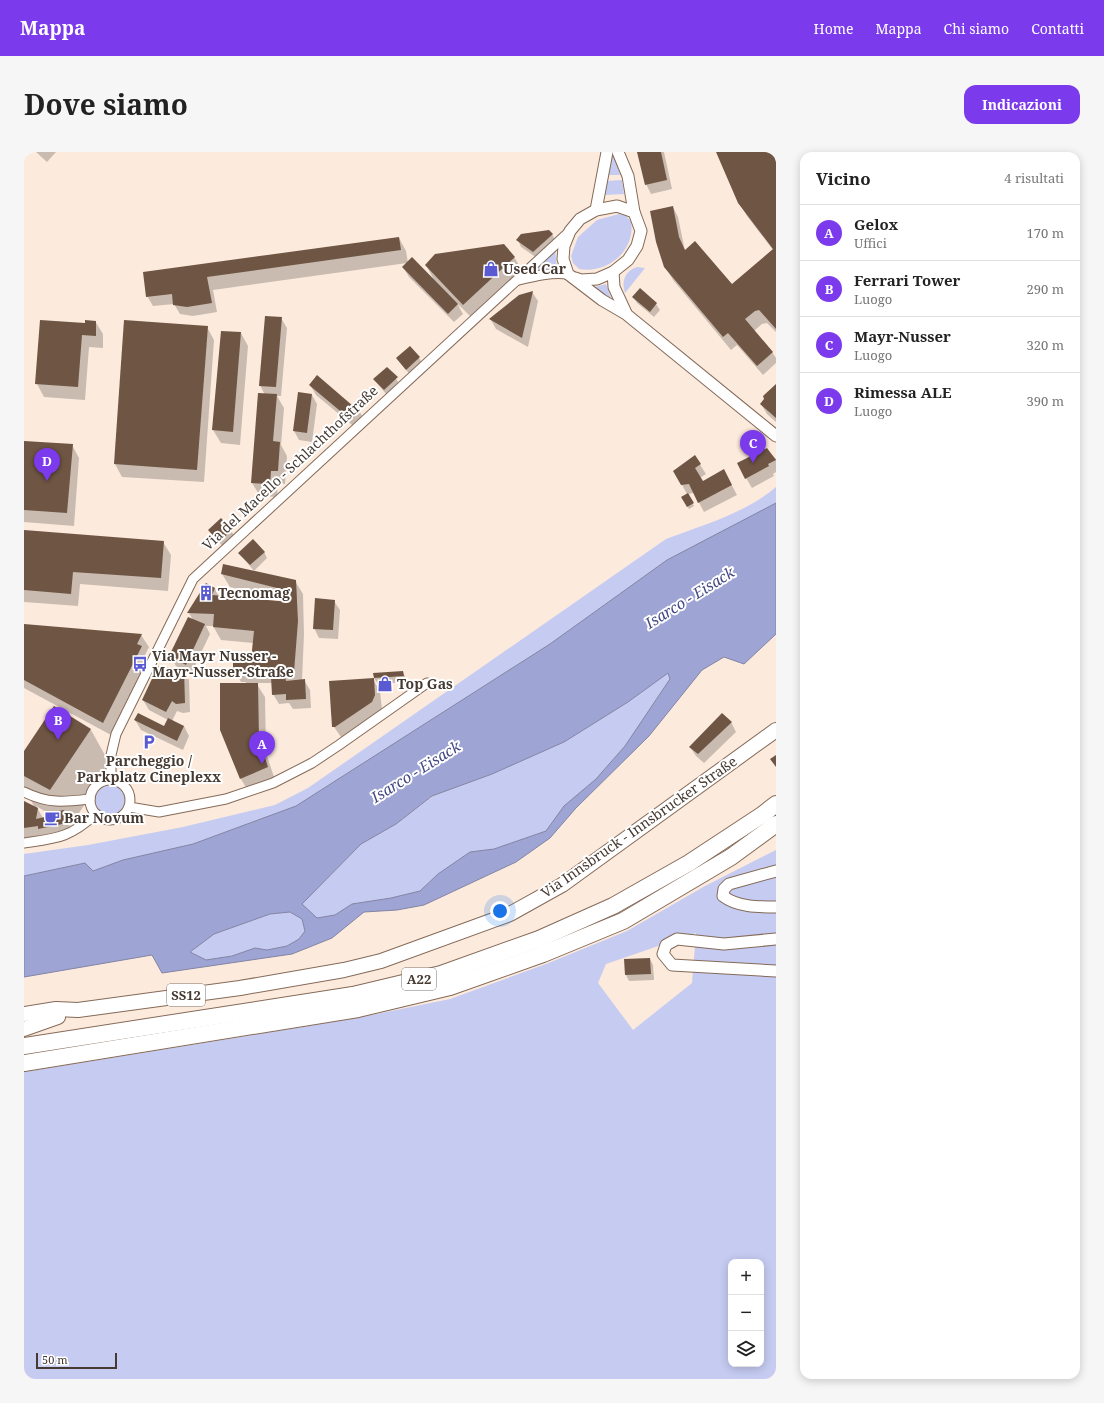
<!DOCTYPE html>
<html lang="it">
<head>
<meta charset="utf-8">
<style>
  body { margin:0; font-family:"Noto Serif",serif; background:#f6f6f6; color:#222 }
  .controls { position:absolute; right:12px; bottom:12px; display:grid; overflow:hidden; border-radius:8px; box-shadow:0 2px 10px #0003 }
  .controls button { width:36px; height:36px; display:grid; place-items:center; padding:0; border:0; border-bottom:1px solid #e0e0e0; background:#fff; color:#222; font:20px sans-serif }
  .scale { position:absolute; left:12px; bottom:10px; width:81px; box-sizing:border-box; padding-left:4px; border:2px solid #453931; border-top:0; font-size:11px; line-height:14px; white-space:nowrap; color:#453931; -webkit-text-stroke:3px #fff; paint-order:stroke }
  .you { position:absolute; left:476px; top:759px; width:14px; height:14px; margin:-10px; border:3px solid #fff; border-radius:50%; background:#1a73e8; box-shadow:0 0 0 6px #1a73e833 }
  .badge { display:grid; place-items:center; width:26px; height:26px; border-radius:50%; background:#7c3aed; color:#fff; font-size:13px; font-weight:700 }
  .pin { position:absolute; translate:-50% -33px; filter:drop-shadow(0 1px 2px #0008) }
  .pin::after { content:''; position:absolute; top:21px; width:14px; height:12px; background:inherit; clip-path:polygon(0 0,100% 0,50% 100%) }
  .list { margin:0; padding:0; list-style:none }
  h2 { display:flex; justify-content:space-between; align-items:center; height:52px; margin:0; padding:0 16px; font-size:17px }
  h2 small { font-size:13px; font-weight:400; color:#767676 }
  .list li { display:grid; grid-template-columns:26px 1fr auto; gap:12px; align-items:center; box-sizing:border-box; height:56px; padding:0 16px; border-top:1px solid #e0e0e0 }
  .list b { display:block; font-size:15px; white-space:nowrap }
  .list p { margin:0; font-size:13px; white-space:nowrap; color:#767676 }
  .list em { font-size:13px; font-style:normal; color:#767676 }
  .icon { flex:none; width:22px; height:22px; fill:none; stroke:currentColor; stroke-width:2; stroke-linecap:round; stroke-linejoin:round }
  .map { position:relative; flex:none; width:752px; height:1227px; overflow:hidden; border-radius:12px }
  header { display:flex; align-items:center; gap:24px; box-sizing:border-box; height:56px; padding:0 20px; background:#7c3aed; color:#fff }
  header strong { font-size:19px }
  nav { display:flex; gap:22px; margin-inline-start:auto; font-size:14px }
  .intro { display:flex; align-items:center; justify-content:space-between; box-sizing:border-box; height:96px; padding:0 24px }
  h1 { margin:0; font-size:28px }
  .button { padding:10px 18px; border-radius:12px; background:#7c3aed; color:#fff; font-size:14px; font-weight:700 }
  main { display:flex; gap:24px; padding:0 24px }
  aside { flex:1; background:#fff; border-radius:12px; box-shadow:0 2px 10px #0003 }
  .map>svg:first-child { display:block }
  .green { fill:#c5cbf1; fill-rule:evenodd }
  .water { fill:#9ea4d4; stroke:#8384a3; fill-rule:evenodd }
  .shadow { fill:#0003; fill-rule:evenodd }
  .building { fill:#6f5543 }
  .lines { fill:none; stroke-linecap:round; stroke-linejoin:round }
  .minor-casing { stroke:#856a58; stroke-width:11 }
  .tertiary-casing { stroke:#856a58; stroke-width:13 }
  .primary-casing { stroke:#856a58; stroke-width:16 }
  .motorway-casing { stroke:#856a58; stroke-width:18 }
  .minor { stroke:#fff; stroke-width:9 }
  .tertiary { stroke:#fff; stroke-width:11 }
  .primary { stroke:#fff; stroke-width:14 }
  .motorway { stroke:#fff; stroke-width:16 }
  .labels { text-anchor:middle; stroke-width:4; stroke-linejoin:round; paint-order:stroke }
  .shield { fill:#fff; stroke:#7d746f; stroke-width:1 }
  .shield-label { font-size:13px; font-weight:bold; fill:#453931 }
  .poi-label { font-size:14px; font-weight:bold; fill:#453931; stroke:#fff; text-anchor:start }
  .street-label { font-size:14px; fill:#453931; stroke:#fff }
  .water-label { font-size:15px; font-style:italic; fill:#434884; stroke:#fff }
</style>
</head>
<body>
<header>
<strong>Mappa</strong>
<nav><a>Home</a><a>Mappa</a><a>Chi siamo</a><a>Contatti</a></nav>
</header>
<div class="intro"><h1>Dove siamo</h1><a class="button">Indicazioni</a></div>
<main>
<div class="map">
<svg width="752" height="1227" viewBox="0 0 752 1227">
  <rect width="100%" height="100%" fill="#fceadd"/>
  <!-- green -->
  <g class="green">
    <path d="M587,0H590L596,23H584Z"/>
    <path d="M598,28L600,42L581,43L579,42L583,29Z"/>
    <path d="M595,62L602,64L607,69C612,99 583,122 555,117L549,111L547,104L554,85L573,68Z"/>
    <path d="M531,96L533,118L516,119L511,114Z"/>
    <path d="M613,115L621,116L601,141C597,129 601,119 613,115Z"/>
    <path d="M582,132L588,149L571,135Z"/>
    <path d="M752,335V351L744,357L643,408L526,492L272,654L169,692L99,708L69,719L60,711L0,724V702L64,693L159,675L251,653L284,636L642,387C679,373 722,361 752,335Z"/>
    <path d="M644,521L646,527L601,594L572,627L540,654L522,679L470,697L446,700L414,722L396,739L367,746L328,752L311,763L293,766L278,752L337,692L372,672L409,644L468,622L540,590L604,550Z"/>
    <circle cx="86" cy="647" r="16"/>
    <path d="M752,698V1227H0V920L333,866L426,847L522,812L603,779L681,734ZM672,781L668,831L609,878L574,831L582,812ZM707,1110H737V1212H707Z"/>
    <path d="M266,760L278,767L281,779L275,787L263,794L243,798L231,796L208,804L182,808L166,800L190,782L246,762Z"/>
  </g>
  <!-- water -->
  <path class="water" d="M752,351V482L720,512L700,505L678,518L625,584L552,656L526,686L492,710L400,753L373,758L340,760L308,786L268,802L138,821L128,803L0,825V724L61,711L69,719L99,708L169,692L272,654L526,492L643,408ZM644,521L646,527L601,594L572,627L540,654L522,679L470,697L446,700L414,722L396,739L367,746L328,752L311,763L293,766L278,752L337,692L372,672L408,644L468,622L540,590L604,550ZM266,760L278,767L281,779L275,787L263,794L243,798L231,796L208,804L182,808L166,800L190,782L246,762Z"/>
  <!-- shadow -->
  <g class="shadow">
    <path d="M12,0H32L23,10Z"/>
    <path d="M614,0H640L648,37L627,42L622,32Z"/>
    <path d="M693,0H752V180L743,171L738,172L730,179L748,200L752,206V211L739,223L713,193L707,198L649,128L641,115L649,55L654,65L661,99L707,133L749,98L723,64L715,50Z"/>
    <path d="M528,82L531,88L513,106L497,95L494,88Z"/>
    <path d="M375,86L382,99L384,111L410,128L402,113L490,105L498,118L447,165L433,151L439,162L430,170L385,125L379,115L383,111L189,138L193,160L169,164L156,162L150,152L129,154L123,144L121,133Z"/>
    <path d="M616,137L632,152L636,158L630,165L613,151L609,145Z"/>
    <path d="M508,140L514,149L504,195L472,177L467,168Z"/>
    <path d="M257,166L263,176L257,244H253L260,256L257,293L263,304L261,332L254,331L253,345L236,344L228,331L241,243L236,233Z"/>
    <path d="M71,169L79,182V196L65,195L61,248L20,245L13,232L62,172Z"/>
    <path d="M183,175L190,188L180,330L98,325L91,312Z"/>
    <path d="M217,181L224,194L216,293L197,291L189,278Z"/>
    <path d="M373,206H395L399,212L386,223Z"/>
    <path d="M363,216L376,232L364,244L350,228Z"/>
    <path d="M286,233L336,260L341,270L333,277L292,243Z"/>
    <path d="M752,233V270L743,262L737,252Z"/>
    <path d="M288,243L293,252L288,290L275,288L270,279Z"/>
    <path d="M0,290L48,293L55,306L50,374L0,370Z"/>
    <path d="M742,297L752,307V320L749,322L750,324L728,336L722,326Z"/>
    <path d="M671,305L682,322L676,326L679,330L705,328L713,343L680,360L670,341L663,342L670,354L665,357L658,345L663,342L658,333Z"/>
    <path d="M186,378H207L210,384L199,395Z"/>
    <path d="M0,379L139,390L147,403L144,439L56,432L54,454L0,450Z"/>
    <path d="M240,400L243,406L230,419L215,401Z"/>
    <path d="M198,422L271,429L279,442L280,483L278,528H280L286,538L287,556L269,557L265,551L255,552L249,542L248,531H232L241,545L242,601L251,628L224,639L217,627L222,530H217L210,517L228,509L229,491L197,488L189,474H182L186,482L167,522L152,514L146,504L169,468L165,461L183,433L191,437L195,445L266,450L206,435Z"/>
    <path d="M310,449L316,458L314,487L295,486L290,476Z"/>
    <path d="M0,473L117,483L125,495L121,503L124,508L87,583L0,536Z"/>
    <path d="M159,518L165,528L166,560L159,561L153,559L148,569L160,574L165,584L159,598L117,578L111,568L141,575L144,568L125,558L119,548Z"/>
    <path d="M379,520L383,530L354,532L350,526Z"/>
    <path d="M349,527L356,540L358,557L355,563L319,588L308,572Z"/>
    <path d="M30,556L67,578L87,614L46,674L45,673L46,677L0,687V650L11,656L0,636V601ZM12,654L29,664L19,666Z"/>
    <path d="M707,570L712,580L680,611L672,604L666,595Z"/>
    <path d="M626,807L629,813L630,828L605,829L602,823L601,808Z"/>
  </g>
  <!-- building -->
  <g class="building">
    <path d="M613,0H637L643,28L621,33Z"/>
    <path d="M692,0H752V177L735,158L731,159L721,167L749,200L733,214L704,181L699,185L640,115L632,90L626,59L649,54L655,85L661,98L671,89L708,132L749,97L714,51Z"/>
    <path d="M525,78L529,82L509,100L492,88L497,82Z"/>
    <path d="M375,85L377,98L183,125L188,151L163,155L149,153L148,142L122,145L119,120Z"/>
    <path d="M480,92L491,105L439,153L401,113L411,102Z"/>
    <path d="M388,105L434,152L424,162L378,115Z"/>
    <path d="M616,136L633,151L626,160L608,145Z"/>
    <path d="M509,139L498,186L465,167L495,143Z"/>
    <path d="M241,164L258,165L252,235L235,234Z"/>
    <path d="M16,168L61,171V168L72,169V184L58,183L54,235L11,232Z"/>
    <path d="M100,168L184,174L173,318L90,312Z"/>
    <path d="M197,179L217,180L209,280L188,278Z"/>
    <path d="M386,194L396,205L382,218L372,206Z"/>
    <path d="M363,215L374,225L360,238L349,227Z"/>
    <path d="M293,223L336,260L327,268L285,233Z"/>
    <path d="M752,232V266L736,252L740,247L739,244Z"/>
    <path d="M274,240L288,242L283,281L269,279Z"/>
    <path d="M234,241L253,242L249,289L256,290L254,319H247L246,332L227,331Z"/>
    <path d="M0,289L49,292L43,361L0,358Z"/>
    <path d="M743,296L752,308L744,312L745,314L721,327L713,311Z"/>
    <path d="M671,303L677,312L671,316L679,329L700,317L708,333L674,351L665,332L657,333L649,319Z"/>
    <path d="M664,341L670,351L663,355L657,345Z"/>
    <path d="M197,366L208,378L195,390L184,378Z"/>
    <path d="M0,378L140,389L137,426L49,420L47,442L0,438Z"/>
    <path d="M229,387L241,400L226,413L214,401Z"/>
    <path d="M199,412L272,428L274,469L270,520L209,517V508H227L230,479L189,475L190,462L163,461L182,431L191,436L188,443L265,450V439L197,422Z"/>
    <path d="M291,446L311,448L309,478L289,477Z"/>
    <path d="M164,465L181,472L162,513L145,504Z"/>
    <path d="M0,472L118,482L113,492L118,494L79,571L0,528Z"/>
    <path d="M134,514L160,517L161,551L152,552L148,549L142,560L118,548Z"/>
    <path d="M379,519L380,524L350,526L349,521Z"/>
    <path d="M261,524L262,529L281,527L282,547L262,548V542L248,543L247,525Z"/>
    <path d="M350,526L351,543L348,550L311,575H308L305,529Z"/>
    <path d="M196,531H234L235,587L244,615L216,627L196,578Z"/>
    <path d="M30,554L67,577L26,638L0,624V599Z"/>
    <path d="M114,561L140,574L144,566L160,574L153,589L110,568Z"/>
    <path d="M698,561L708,570L674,602L665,595Z"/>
    <path d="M752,603V615L746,607Z"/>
    <path d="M0,649L14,656L12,667L29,663V660L40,658L43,671L14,677V674L0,676Z"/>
    <path d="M626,806L627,822L601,823L600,807Z"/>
  </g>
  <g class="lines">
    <!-- minor casing -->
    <g class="minor-casing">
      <g id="minor">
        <path d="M495,128C511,124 527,120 544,122"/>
        <path d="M87,628V603L92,582L169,427L545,80"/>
        <circle cx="86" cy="648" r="20"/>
        <path d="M0,640C24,652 40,650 66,647"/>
        <path d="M105,655L135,660L202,647L249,631L288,611L315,593L403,531"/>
        <path d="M0,691C34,686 45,686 72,662"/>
      </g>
    </g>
    <!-- tertiary casing -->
    <g class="tertiary-casing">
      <g id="tertiary">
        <path d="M572,58L583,0"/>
        <path d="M610,60L593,54L572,58L556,67L546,79L540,94L539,107L544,122L578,148L602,162L752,284"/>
        <path d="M589,120L590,135L602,161"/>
        <path d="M551,126L557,128L573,127L589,120L604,108L613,94L617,79L610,60L604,24L594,0"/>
        <path d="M752,719L705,732L700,737L699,744C713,755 734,755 752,755"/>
        <path d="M752,787L700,792L653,787L642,793L639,802L648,813L752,819"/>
      </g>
    </g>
    <!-- primary casing -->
    <g class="primary-casing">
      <g id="primary">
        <path d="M0,862L32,857L54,858L216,836L320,818L357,809L486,762L538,733L752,578"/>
        <path d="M0,877L34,865"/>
      </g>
    </g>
    <!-- motorway casing -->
    <g class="motorway-casing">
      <g id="motorway">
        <path d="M0,894L329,843L417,822L515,787L589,754L665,711L738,663L752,652"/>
        <path d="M0,911L334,857L426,835L519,802L599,769L707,705L752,672"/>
      </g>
    </g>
    <!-- minor -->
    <use href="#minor" class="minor"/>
    <!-- tertiary -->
    <use href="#tertiary" class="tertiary"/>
    <!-- primary -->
    <use href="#primary" class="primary"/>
    <!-- motorway -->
    <use href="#motorway" class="motorway"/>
  </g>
  <!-- icons -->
  <defs>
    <g id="shop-bare" transform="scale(1.2)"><path d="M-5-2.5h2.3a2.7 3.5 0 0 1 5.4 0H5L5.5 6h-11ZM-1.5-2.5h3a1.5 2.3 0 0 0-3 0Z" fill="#5a5ad2" stroke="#fff" stroke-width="2.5" paint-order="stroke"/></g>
    <g id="building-bare" transform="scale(1.2)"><path d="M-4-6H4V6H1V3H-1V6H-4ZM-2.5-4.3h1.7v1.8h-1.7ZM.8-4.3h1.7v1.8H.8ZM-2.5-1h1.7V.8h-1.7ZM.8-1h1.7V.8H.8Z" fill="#5a5ad2" stroke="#fff" stroke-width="2.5" paint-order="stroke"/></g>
    <g id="bus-bare" transform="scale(1.2)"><path d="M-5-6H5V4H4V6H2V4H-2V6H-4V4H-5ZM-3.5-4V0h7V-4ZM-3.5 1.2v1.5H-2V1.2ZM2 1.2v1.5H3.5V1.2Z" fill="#5a5ad2" stroke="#fff" stroke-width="2.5" paint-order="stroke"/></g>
    <g id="parking-bare" transform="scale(1.2)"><path d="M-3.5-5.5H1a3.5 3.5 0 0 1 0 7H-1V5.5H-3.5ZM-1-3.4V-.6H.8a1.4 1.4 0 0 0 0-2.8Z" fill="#5a5ad2" stroke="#fff" stroke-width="2.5" paint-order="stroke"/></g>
    <g id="cafe-bare" transform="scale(1.2)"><path d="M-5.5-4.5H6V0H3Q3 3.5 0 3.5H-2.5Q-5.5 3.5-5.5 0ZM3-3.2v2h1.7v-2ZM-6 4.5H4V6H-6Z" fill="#5a5ad2" stroke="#fff" stroke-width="2.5" paint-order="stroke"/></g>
  </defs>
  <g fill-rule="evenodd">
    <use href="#shop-bare" x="467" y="117"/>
    <use href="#building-bare" x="182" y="441"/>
    <use href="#bus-bare" x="116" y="512"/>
    <use href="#shop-bare" x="361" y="532"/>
    <use href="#parking-bare" x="125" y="590"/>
    <use href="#cafe-bare" x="28" y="666"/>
  </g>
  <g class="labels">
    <!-- shield labels -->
    <g class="shield">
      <rect x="378" y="816" width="34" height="22" rx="3"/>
      <rect x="143" y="832" width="38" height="22" rx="3"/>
    </g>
    <g class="shield-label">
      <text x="395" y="832">A22</text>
      <text x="162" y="848">SS12</text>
    </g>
    <!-- poi labels -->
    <g class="poi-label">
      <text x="479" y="122">Used Car</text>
      <text x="194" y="446">Tecnomag</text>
      <text x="128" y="509">Via Mayr Nusser -<tspan x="128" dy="16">Mayr-Nusser-Straße</tspan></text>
      <text x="373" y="537">Top Gas</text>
      <text x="125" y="614" text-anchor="middle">Parcheggio /<tspan x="125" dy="16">Parkplatz Cineplexx</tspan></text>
      <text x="40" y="671">Bar Novum</text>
    </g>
    <!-- street labels -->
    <g class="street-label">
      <text transform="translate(266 316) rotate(-43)" y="5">Via del Macello - Schlachthofstraße</text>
      <text transform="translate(615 675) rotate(-35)" y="5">Via Innsbruck - Innsbrucker Straße</text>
    </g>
    <!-- water labels -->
    <g class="water-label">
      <text transform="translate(666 446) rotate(-32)" y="5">Isarco - Eisack</text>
      <text transform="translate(392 620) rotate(-32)" y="5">Isarco - Eisack</text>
    </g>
  </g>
</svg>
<div class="controls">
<button>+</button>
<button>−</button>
<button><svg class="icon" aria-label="layers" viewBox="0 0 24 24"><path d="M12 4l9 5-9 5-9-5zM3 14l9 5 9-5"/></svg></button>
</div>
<div class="scale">50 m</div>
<div class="you"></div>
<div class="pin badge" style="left:238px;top:612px">A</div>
<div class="pin badge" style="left:34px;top:588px">B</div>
<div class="pin badge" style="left:729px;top:311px">C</div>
<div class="pin badge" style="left:23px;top:329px">D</div>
</div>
<aside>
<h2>Vicino<small>4 risultati</small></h2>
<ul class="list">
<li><span class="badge">A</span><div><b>Gelox</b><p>Uffici</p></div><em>170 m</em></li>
<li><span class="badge">B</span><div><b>Ferrari Tower</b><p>Luogo</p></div><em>290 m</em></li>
<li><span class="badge">C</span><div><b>Mayr-Nusser</b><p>Luogo</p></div><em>320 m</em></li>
<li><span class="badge">D</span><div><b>Rimessa ALE</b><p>Luogo</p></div><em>390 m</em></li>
</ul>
</aside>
</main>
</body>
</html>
